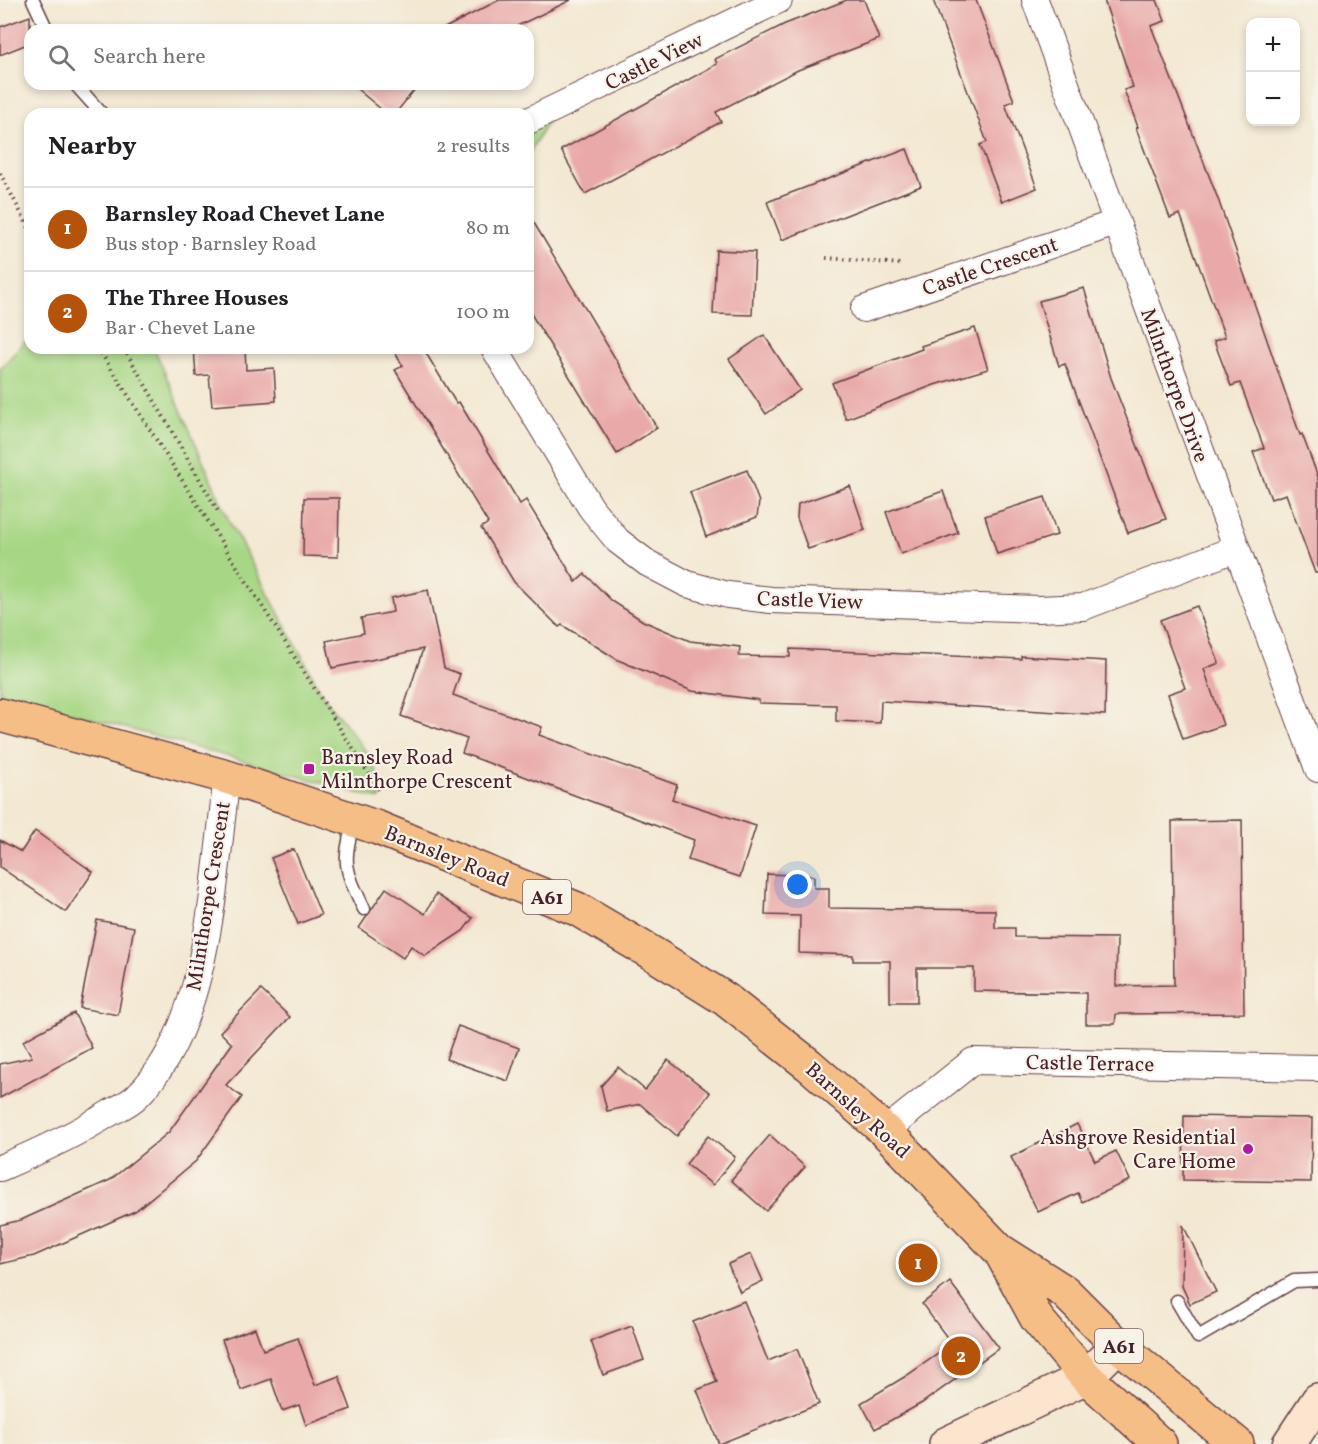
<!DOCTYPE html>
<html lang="en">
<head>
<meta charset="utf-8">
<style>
  body { margin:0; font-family:Vollkorn,serif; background:#f2f2f2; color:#202124 }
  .controls { position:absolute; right:18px; top:18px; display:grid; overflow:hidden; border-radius:12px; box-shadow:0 3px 9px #0003 }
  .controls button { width:54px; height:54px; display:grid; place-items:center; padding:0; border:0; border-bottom:2px solid #e0e0e0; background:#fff; color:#202124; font:30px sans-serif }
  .you { position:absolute; left:798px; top:885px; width:21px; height:21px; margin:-15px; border:4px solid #fff; border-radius:50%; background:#1a73e8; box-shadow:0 0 0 9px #1a73e833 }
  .badge { display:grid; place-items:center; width:39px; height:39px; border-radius:50%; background:#b45309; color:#fff; font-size:20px; font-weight:700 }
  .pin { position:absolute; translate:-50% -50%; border:3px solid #fff; box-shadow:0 2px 6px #0006 }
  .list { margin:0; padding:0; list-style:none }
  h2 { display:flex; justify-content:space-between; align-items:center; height:78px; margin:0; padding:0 24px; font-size:26px }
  h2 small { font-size:20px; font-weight:400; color:#757577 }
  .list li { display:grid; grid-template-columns:39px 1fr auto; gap:18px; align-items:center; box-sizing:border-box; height:84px; padding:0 24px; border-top:2px solid #e0e0e0 }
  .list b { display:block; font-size:22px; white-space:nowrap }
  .list p { margin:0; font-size:20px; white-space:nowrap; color:#757577 }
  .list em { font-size:20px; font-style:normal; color:#757577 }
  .icon { flex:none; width:33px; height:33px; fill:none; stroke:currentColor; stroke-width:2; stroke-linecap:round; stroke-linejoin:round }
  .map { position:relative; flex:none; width:1318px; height:1444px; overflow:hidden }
  .search { position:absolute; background:#fff; box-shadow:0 3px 9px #0003; left:24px; top:24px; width:510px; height:66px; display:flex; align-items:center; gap:15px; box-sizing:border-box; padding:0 21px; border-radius:18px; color:#757577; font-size:22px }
  .panel { position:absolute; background:#fff; box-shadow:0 3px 9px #0003; left:24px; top:108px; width:510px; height:246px; border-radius:18px }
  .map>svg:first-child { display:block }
  .green { fill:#a7d785; stroke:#787b58; stroke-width:1.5 }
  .building { fill:#e9a9a8 }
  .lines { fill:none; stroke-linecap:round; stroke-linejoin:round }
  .lane-casing { stroke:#633d44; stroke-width:15 }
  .street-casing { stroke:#633d44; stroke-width:28 }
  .secondary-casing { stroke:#633d44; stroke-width:36 }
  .primary-casing { stroke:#633d44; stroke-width:36 }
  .path { stroke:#633d44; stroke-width:4; stroke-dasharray:1.5 4.5; stroke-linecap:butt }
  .lane { stroke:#fff; stroke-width:12 }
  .street { stroke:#fff; stroke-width:26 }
  .secondary { stroke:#fbe5cf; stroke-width:33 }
  .primary { stroke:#f6be87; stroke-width:33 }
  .poi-dot { fill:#b5179e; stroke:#f7f3e8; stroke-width:2 }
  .labels { text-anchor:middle; stroke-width:4.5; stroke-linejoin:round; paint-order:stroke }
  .shield { fill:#f7f3e8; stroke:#7e5f64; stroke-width:1.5 }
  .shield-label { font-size:20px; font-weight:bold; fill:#4a1f2b }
  .street-label { font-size:21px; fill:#4a1f2b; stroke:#f7f3e8 }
  .poi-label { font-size:21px; fill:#4a1f2b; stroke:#f7f3e8; text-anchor:start }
</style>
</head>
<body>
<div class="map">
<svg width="1318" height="1444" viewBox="0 0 1318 1444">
  <rect width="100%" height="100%" fill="#f7f3e8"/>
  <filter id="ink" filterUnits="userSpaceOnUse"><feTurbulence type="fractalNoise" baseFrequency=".0167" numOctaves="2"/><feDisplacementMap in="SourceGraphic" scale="12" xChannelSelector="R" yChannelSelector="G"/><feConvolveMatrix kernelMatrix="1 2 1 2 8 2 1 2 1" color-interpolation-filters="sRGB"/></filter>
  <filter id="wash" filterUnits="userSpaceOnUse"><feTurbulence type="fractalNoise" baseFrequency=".008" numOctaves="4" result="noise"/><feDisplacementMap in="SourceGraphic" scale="24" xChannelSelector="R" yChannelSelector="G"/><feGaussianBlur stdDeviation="1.35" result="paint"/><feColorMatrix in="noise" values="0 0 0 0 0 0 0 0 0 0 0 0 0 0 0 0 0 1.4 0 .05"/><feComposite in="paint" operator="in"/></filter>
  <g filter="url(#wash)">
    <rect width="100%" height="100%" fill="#f3e8d2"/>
    <!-- green -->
    <g class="green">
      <path d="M555,109L528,155V121Z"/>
      <path d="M30,336V348H154L230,523L324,697L371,758L380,781V799L0,693V369Z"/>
    </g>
    <g id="blocks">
      <!-- building -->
      <g class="building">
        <path d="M499,0H571L509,30H441Z"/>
        <path d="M847,0H864L879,39L798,70L716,112L721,122L585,194L561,150L717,64L715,59L785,24Z"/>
        <path d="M933,0H976L1014,101L1005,104L1037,188L1002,202L980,145L987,142Z"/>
        <path d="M1104,0H1157L1165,21L1151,26L1218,199L1300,435L1302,434L1318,477V573H1315L1286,494L1271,499L1253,452L1264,448L1240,383L1231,386L1214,341L1225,337L1180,214L1170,218L1136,128L1138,127L1124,90L1133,87Z"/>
        <path d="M30,16V43L0,55V27Z"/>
        <path d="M351,84H419L395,114H387Z"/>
        <path d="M907,149L921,186L782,240L767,202Z"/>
        <path d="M528,213L657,428L617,454L528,309Z"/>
        <path d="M716,250L755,252L752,315L713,314Z"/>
        <path d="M1084,288L1111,378L1166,519L1128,533L1065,364L1059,366L1039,301Z"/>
        <path d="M975,328L988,369L934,385L846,419L832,383L922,349L921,346Z"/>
        <path d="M764,335L800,390L766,414L729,359Z"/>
        <path d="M194,348H245L246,370L274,368L276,401L212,406L209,375L196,376Z"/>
        <path d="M392,348H423L456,403L459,402L520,504L526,500L576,582L585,574L612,601L643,621L690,641L740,647L739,656L790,657V649L1021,659V656L1106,661L1105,715L881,701L880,723L836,721V705L759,703V700L692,691L618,660L562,625L559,627L514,582L481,528L488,523L395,370L403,366Z"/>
        <path d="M747,470L759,502L757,517L706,537L690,492Z"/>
        <path d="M850,486L865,530L808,549L797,518L798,504Z"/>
        <path d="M943,491L958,533L901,554L886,512Z"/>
        <path d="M1045,497L1057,535L997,554L985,516Z"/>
        <path d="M304,498H339L338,557L303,556Z"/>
        <path d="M428,590L444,668L460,674L453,695L542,727L539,735L677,785L672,799L756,826L740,877L688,860L694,840L462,753L467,739L401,716L423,649L332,668L326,641L364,633L361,618L393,612L391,598Z"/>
        <path d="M1197,606L1219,663L1204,669L1223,725L1183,739L1168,694L1185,688L1160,620Z"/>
        <path d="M1242,820L1244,1013L1116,1014L1115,1024H1086V993L974,991V968H917V1002H890V961H853V955L799,953L800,916L765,915L767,874L814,876V888H829V908L995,910V928H1015V937L1117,938L1116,986L1174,985L1172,821Z"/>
        <path d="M35,831L93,872L66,912L0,867V840L21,852Z"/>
        <path d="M294,849L321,915L298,924L271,858Z"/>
        <path d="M386,888L425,914L436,894L473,918L463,931L425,956L411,946L403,958L359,928Z"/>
        <path d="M97,920L134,927L118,1015L80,1008Z"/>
        <path d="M261,990L290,1017L226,1085L242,1097L196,1161L135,1211L34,1256L0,1264V1225L21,1220L110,1180L169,1132L232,1044L220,1032Z"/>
        <path d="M74,1013L92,1048L0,1098V1064L32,1057L23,1041Z"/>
        <path d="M458,1026L519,1048L508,1081L446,1059Z"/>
        <path d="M668,1060L710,1093L677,1136L640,1104L607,1111L601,1086L618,1067L645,1090Z"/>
        <path d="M1184,1116L1312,1118L1311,1182L1183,1180Z"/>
        <path d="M1077,1124L1095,1161L1116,1151L1130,1180L1082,1202L1078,1193L1038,1212L1011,1157Z"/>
        <path d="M770,1135L805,1167L766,1211L731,1180Z"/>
        <path d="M708,1136L735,1157L713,1185L686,1164Z"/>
        <path d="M1183,1225L1216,1292L1190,1304L1182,1286Z"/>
        <path d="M751,1254L763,1281L740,1292L728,1264Z"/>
        <path d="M950,1282L999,1348L922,1403L875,1429L861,1403L906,1376L952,1344L922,1304Z"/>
        <path d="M744,1301L768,1361L797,1349L819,1404L719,1444L697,1390L717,1382L693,1322Z"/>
        <path d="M632,1326L644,1360L603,1375L591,1341Z"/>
        <path d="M255,1328L263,1350L298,1338L315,1385L339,1376L351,1409L306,1425L299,1405L282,1411L271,1379L241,1390L222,1340Z"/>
      </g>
    </g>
  </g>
  <g filter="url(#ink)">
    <use href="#blocks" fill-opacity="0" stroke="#633d44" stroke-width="1.5"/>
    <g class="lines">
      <!-- lane casing -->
      <g class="lane-casing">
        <g id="lane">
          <path d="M33,0L47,30"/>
          <path d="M75,84L102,114"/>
          <path d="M354,822C341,863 346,871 364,909"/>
          <path d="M1177,1301L1198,1337L1294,1281L1318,1280"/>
        </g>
      </g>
      <!-- street casing -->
      <g class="street-casing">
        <g id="street">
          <path d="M1035,0L1318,769"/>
          <path d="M528,121L779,0"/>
          <path d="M864,309L1115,223"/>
          <path d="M494,348L591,508L618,541L647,563L687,584L728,595L771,600L1039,609L1083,607L1235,549"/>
          <path d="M885,1131L973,1061L1318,1068"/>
          <path d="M0,1168C38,1152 75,1135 110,1113C119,1108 130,1103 137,1096C210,1026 214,874 227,777"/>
        </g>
      </g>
      <!-- secondary casing -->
      <g class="secondary-casing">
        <g id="secondary">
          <path d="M946,1444L1086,1377L1118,1345"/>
          <path d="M1289,1444L1318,1400"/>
        </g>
      </g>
      <!-- primary casing -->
      <g class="primary-casing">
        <g id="primary">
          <path d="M0,715L227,777L378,828L577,909L655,955L725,999L809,1065L885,1131L999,1250L1065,1292L1118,1345L1237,1444"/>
          <path d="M1000,1251L1037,1319L1086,1377L1160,1444"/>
        </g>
      </g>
      <!-- path -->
      <g class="path">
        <path d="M0,173L30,230"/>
        <path d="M826,258L900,264"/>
        <path d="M98,348L381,793"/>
        <path d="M124,348L219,513"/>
      </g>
      <!-- lane -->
      <use href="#lane" class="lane"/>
      <!-- street -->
      <use href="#street" class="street"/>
      <!-- secondary -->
      <use href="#secondary" class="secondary"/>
      <!-- primary -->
      <use href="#primary" class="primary"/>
    </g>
  </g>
  <!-- markers -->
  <g class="poi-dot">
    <rect x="303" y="763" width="12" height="12" rx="3"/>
    <circle cx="1248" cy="1149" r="6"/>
  </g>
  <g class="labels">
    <!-- shield labels -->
    <g class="shield">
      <rect x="523" y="880" width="48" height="34" rx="4.5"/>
      <rect x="1095" y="1329" width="48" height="34" rx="4.5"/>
    </g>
    <g class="shield-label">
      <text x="547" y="904">A61</text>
      <text x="1119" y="1353">A61</text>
    </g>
    <!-- street labels -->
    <g class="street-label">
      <text transform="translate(654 61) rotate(-26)" y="7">Castle View</text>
      <text transform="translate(990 266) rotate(-19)" y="7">Castle Crescent</text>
      <text transform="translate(1175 385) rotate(70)" y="7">Milnthorpe Drive</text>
      <text transform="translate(810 600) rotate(2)" y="7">Castle View</text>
      <text transform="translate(447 856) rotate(22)" y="7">Barnsley Road</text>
      <text transform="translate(208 896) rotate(-81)" y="7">Milnthorpe Crescent</text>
      <text transform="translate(1090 1063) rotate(1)" y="7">Castle Terrace</text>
      <text transform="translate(858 1110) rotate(42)" y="7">Barnsley Road</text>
    </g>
    <!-- poi labels -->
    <g class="poi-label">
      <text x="321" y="764">Barnsley Road<tspan x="321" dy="24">Milnthorpe Crescent</tspan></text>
      <text x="1236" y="1144" text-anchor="end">Ashgrove Residential<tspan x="1236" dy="24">Care Home</tspan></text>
    </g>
  </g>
</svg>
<div class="controls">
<button>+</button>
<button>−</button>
</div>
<div class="you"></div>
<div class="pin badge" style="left:918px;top:1263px">1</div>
<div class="pin badge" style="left:961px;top:1356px">2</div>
<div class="search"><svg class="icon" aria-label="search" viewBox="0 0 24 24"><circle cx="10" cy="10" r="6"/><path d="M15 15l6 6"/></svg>Search here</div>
<section class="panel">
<h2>Nearby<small>2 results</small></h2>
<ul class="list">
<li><span class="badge">1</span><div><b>Barnsley Road Chevet Lane</b><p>Bus stop · Barnsley Road</p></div><em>80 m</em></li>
<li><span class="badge">2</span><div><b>The Three Houses</b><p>Bar · Chevet Lane</p></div><em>100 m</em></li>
</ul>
</section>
</div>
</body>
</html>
